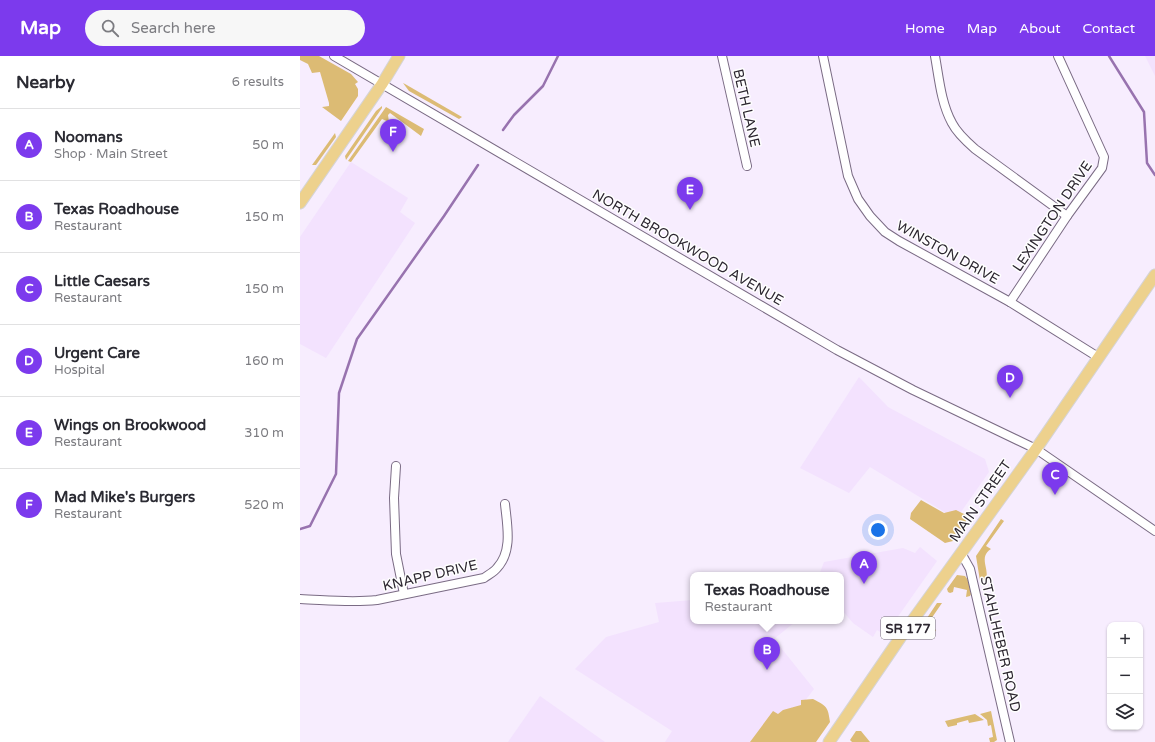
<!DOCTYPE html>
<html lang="en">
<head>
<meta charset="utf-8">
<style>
  body { margin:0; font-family:"Varela Round",sans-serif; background:#f7f7f7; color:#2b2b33 }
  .controls { position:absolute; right:12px; bottom:12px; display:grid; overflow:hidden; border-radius:8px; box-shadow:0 1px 3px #0004 }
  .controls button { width:36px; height:36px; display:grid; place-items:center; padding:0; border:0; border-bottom:1px solid #e1e1e2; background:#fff; color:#2b2b33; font:20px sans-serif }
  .you { position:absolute; left:578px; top:474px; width:14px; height:14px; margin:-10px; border:3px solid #fff; border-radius:50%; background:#1a73e8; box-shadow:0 0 0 6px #1a73e833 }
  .badge { display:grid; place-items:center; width:26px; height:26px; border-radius:50%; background:#7c3aed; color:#fff; font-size:13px; font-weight:700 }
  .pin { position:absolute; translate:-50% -33px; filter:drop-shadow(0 1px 2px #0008) }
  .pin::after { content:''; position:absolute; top:21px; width:14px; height:12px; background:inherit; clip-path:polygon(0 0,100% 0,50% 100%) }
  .popup { position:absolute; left:390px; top:516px; width:154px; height:52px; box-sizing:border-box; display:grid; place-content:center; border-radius:8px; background:#fff; filter:drop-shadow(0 1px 3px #0005); font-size:13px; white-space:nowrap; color:#7c7c81 }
  .popup b { font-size:15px; color:#2b2b33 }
  .popup::after { content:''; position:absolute; left:50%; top:100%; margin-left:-8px; border:8px solid transparent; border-top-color:#fff }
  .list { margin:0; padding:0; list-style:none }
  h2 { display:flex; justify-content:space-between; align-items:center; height:52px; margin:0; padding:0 16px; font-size:17px }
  h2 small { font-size:13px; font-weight:400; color:#7c7c81 }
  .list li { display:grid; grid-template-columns:26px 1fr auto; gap:12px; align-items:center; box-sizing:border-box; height:72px; padding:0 16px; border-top:1px solid #e1e1e2 }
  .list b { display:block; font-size:15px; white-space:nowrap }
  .list p { margin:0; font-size:13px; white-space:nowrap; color:#7c7c81 }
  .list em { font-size:13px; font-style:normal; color:#7c7c81 }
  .icon { flex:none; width:22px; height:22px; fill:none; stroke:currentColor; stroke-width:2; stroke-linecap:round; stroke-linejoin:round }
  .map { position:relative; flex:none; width:855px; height:686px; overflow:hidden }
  header { display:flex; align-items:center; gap:24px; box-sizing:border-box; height:56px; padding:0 20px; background:#7c3aed; color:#fff }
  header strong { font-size:19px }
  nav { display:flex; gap:22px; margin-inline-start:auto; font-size:14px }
  .search { width:280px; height:36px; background:#f7f7f7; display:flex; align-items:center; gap:10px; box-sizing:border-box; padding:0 14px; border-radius:22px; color:#7c7c81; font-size:15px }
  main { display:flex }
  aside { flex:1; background:#fff }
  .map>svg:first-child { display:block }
  .built { fill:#f3e2fe }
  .green { fill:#dcbb74 }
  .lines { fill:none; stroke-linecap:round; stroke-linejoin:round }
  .stream { stroke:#9873af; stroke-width:2.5 }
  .minor-casing { stroke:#7a6b84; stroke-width:10 }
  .major-casing { stroke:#d5d4d6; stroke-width:13 }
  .minor { stroke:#fff; stroke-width:8 }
  .major { stroke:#edd18d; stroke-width:11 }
  .labels { text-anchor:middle; stroke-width:3; stroke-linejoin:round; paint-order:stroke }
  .shield { fill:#fefefe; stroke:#6b676e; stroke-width:1 }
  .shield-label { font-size:13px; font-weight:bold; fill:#2c2630 }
  .street-label { font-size:14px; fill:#2c2630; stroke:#fefefe }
</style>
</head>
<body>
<header>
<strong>Map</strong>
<div class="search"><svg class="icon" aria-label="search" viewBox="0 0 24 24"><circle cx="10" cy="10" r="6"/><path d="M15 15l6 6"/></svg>Search here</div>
<nav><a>Home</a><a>Map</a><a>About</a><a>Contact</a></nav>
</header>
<main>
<aside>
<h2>Nearby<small>6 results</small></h2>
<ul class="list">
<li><span class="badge">A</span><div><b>Noomans</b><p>Shop · Main Street</p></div><em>50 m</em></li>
<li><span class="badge">B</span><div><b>Texas Roadhouse</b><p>Restaurant</p></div><em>150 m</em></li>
<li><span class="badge">C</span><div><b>Little Caesars</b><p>Restaurant</p></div><em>150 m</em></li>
<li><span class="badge">D</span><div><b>Urgent Care</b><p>Hospital</p></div><em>160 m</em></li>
<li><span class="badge">E</span><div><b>Wings on Brookwood</b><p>Restaurant</p></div><em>310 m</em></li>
<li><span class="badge">F</span><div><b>Mad Mike's Burgers</b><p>Restaurant</p></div><em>520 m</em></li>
</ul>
</aside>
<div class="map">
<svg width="855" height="686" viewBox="0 0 855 686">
  <rect width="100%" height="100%" fill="#f7edfe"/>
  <!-- built -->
  <g class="built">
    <path d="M845,0H855V20Z"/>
    <path d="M51,106L108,142L100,156L115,167L26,302L0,288V181Z"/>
    <path d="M559,321L588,351L685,403L689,416L656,463L570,411L549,437L500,412Z"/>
    <path d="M620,491L637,505L585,579L577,574L573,581L553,567L541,553V519H519L524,506L603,492L615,497Z"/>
    <path d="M393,544V565L495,566L474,583L514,633L474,686H365L372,675L275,613L306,581L359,566L355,547Z"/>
    <path d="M240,640L305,686H208Z"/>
  </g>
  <!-- green -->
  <g class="green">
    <path d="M0,0H19L51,18L58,26L55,28L58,33V40L41,65L22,51L29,50V47L20,16L12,17L8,8L0,4Z"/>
    <path d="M103,27L105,28L162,61L159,63L109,35Z"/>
    <path d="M82,50V52L46,104L45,100L76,55Z"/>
    <path d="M86,51L124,73L121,80L90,57L88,59L89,66L82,63L51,106L48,105Z"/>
    <path d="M35,77L36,81L16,109H12Z"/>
    <path d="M621,444L644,457L656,454L666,459V468L653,485L645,487L610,463L611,457Z"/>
    <path d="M701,463L704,465L686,490L691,493C678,501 690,513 686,524L680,525L676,500Z"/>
    <path d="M657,519L665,520L668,524L671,538L670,540L666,541L667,534L654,531L653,536L650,537L648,536L647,533Z"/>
    <path d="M637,547H642L631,563L630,570L636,574L634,577L623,568Z"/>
    <path d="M513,643C527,650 528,651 530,666L516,686H450L473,655L478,658L483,654L501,649V644Z"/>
    <path d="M691,655L697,684L694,686H690L689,682L693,681L691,669L688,670L687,664L680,658Z"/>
    <path d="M675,658L684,664L669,667L668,664L657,667V669L648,671L645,665Z"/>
    <path d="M556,675H561L570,686H552L550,684Z"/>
  </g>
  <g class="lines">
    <!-- stream -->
    <g class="stream">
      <path d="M809,0L844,56L847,107L855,119"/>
      <path d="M203,74L214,59L243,30L258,0"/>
      <path d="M0,473L10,470L36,418L39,337L57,283L144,160L178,109"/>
    </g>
    <!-- minor casing -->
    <g class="minor-casing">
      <g id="minor">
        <path d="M34,0L537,294L613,334L736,393L855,475"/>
        <path d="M422,0L447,110"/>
        <path d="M523,0L548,120L558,143L570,160L585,176L599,185L710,246L798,301"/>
        <path d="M635,0C639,22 641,47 652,67C657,77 667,86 675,93L767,160"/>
        <path d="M710,246L767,160L802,112L804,101L758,0"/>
        <path d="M96,410L94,442L96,498L104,538"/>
        <path d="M661,497L670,513L710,686"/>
        <path d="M0,543C26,544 51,547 77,544L184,522C188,519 194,516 197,512C213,495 207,469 205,448"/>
      </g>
    </g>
    <!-- major casing -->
    <g class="major-casing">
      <g id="major">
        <path d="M0,147L82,28L99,0"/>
        <path d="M529,686L600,582L736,393L855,219"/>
      </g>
    </g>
    <!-- minor -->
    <use href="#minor" class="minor"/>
    <!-- major -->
    <use href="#major" class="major"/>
  </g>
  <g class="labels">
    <!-- shield labels -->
    <rect class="shield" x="581" y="561" width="54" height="22" rx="3"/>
    <g class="shield-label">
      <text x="608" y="577">SR 177</text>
    </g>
    <!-- street labels -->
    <g class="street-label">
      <text transform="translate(447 52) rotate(77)" y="5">BETH LANE</text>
      <text transform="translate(752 160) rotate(-56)" y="5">LEXINGTON DRIVE</text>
      <text transform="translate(388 191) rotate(30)" y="5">NORTH BROOKWOOD AVENUE</text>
      <text transform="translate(648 196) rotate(29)" y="5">WINSTON DRIVE</text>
      <text transform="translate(680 445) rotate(-55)" y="5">MAIN STREET</text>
      <text transform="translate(130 519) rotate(-13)" y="5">KNAPP DRIVE</text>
      <text transform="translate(701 588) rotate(77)" y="5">STAHLHEBER ROAD</text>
    </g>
  </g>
</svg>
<div class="controls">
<button>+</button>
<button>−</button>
<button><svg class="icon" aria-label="layers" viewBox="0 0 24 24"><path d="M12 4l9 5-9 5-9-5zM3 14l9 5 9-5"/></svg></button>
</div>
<div class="you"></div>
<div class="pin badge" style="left:564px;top:528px">A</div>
<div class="pin badge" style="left:467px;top:614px">B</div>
<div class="popup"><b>Texas Roadhouse</b>Restaurant</div>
<div class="pin badge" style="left:755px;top:439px">C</div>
<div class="pin badge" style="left:710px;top:342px">D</div>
<div class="pin badge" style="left:390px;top:154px">E</div>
<div class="pin badge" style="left:93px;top:96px">F</div>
</div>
</main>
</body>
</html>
